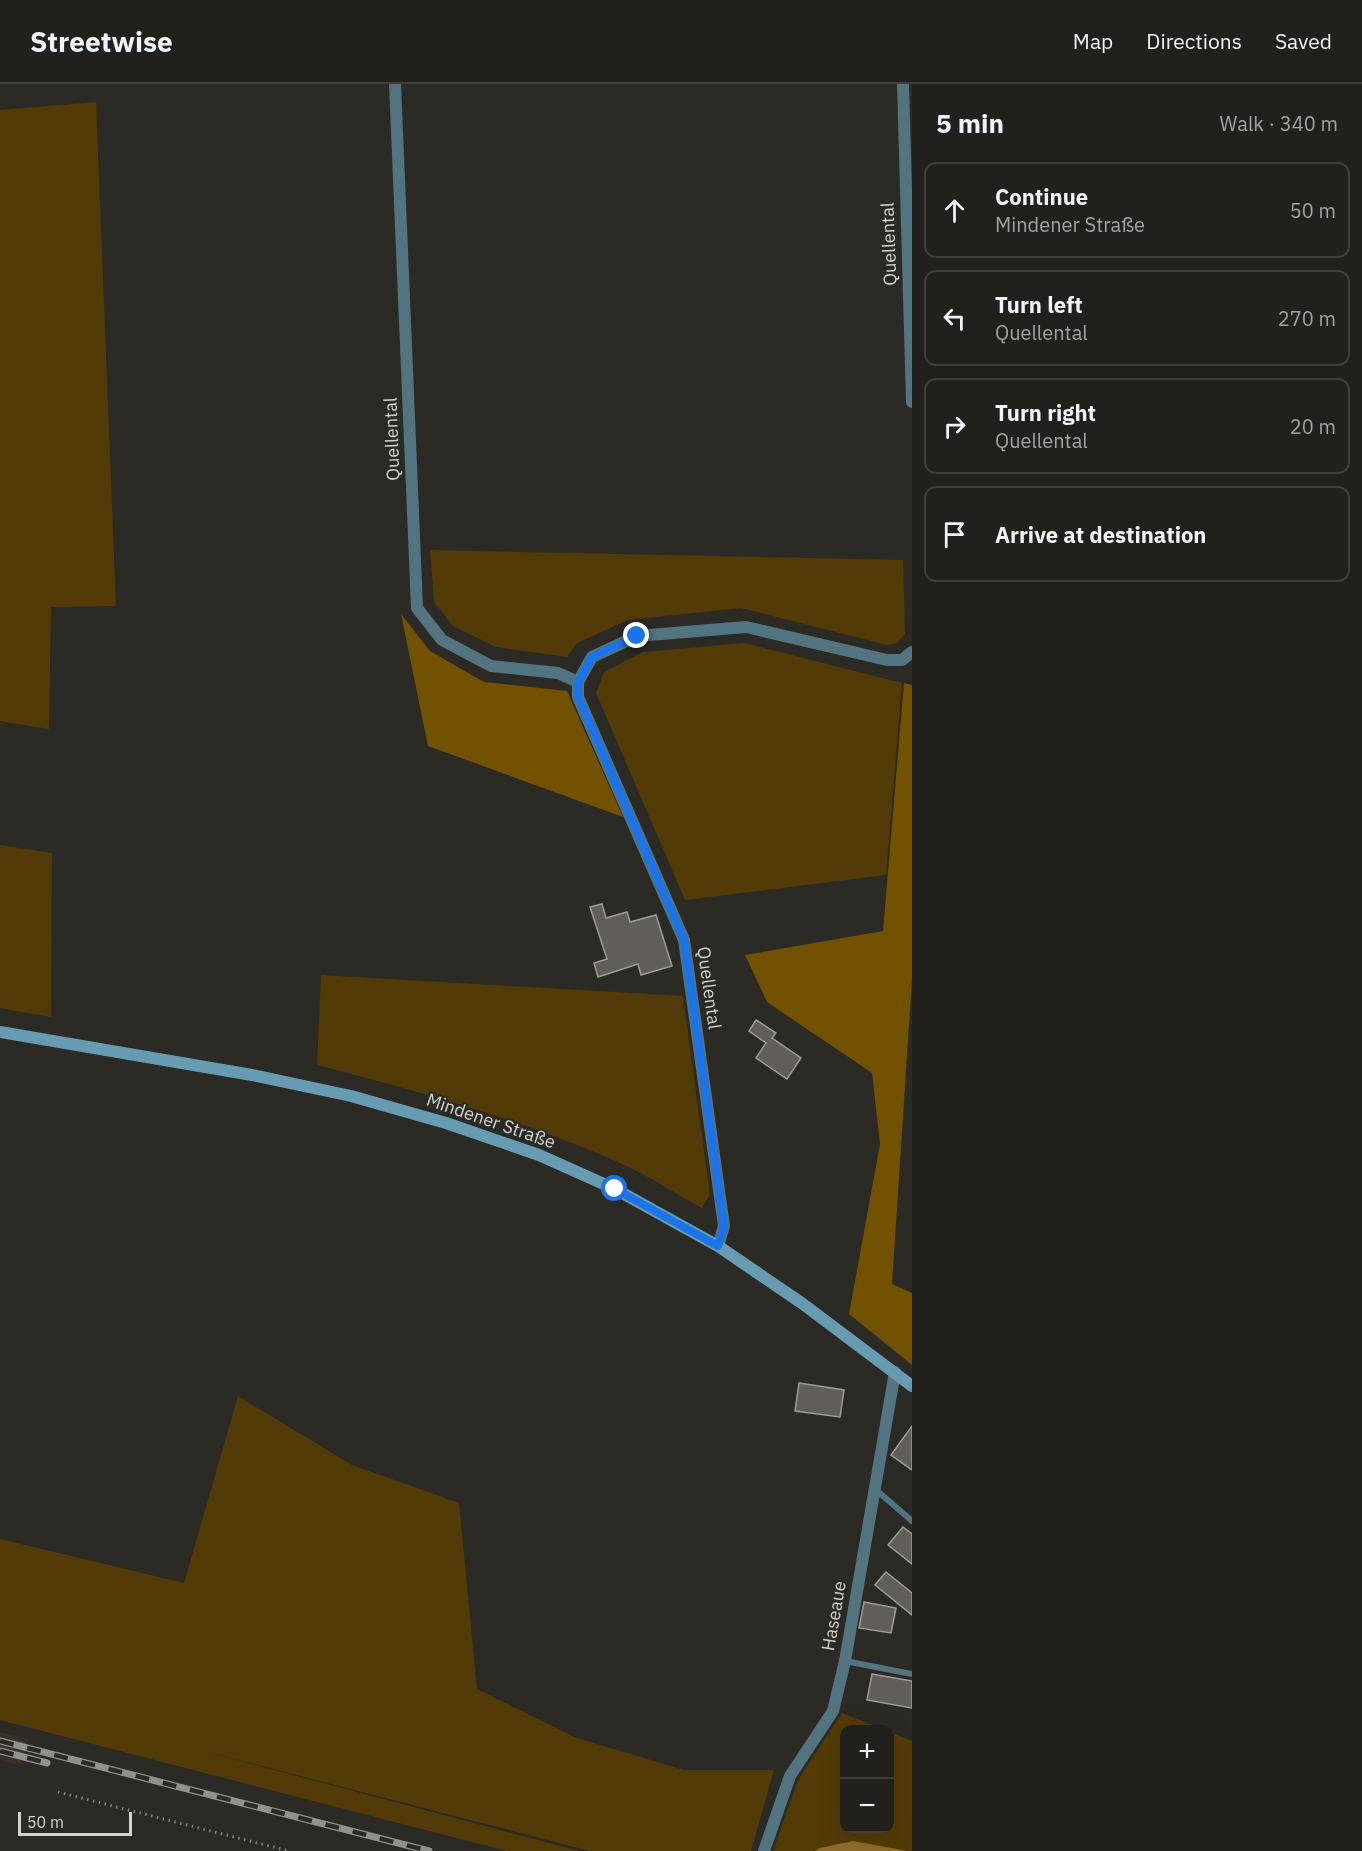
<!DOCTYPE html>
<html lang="en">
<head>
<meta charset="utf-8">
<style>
  body { margin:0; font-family:"IBM Plex Sans",sans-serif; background:#2d2d29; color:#f1f3f6 }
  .controls { position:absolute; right:18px; bottom:18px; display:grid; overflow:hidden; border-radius:12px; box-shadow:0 6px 24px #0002 }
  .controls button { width:54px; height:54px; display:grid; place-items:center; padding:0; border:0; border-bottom:2px solid #3e3e3b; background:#21201c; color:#f1f3f6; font:30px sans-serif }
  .scale { position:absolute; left:18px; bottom:15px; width:114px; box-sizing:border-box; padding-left:6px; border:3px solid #d4d2cf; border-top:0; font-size:16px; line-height:21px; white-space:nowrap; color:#d4d2cf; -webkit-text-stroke:4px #2c2a25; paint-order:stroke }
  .stop { position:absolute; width:18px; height:18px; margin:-14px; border:4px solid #1a73e8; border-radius:50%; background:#fff }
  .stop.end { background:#1a73e8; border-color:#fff; box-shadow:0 2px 6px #0008 }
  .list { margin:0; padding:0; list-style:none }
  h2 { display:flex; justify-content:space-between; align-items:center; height:78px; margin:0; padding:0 24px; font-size:26px }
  h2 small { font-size:20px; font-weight:400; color:#a2a3a3 }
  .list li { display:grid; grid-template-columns:39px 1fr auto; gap:18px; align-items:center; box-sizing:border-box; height:96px; margin:0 12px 12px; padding:0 12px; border:2px solid #3e3e3b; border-radius:12px }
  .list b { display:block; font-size:22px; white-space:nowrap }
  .list p { margin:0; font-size:20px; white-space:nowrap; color:#a2a3a3 }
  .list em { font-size:20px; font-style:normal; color:#a2a3a3 }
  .icon { flex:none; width:33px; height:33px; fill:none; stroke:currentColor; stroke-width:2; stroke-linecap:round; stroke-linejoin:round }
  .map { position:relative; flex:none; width:912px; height:1767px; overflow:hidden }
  header { display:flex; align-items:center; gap:36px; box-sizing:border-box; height:84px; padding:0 30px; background:#21201c; border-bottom:2px solid #3e3e3b }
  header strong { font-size:28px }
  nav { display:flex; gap:33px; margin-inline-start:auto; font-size:21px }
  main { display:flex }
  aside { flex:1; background:#21201c }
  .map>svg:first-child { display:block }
  .built { fill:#373127 }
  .green { fill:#523b07 }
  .forest { fill:#725100 }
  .water { fill:#8f6c28 }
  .building { fill:#615e59; stroke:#9f9c96; stroke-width:1.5 }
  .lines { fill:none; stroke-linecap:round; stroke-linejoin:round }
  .path { stroke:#868481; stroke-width:3; stroke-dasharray:1.5 4.5; stroke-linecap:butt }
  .lane { stroke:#527380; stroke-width:6 }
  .street { stroke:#527380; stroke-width:12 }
  .secondary { stroke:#669bb1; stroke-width:12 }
  .rail-casing { stroke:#92908d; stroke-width:7 }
  .rail { stroke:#2c2a25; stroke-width:4.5; stroke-dasharray:14; stroke-linecap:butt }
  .route { stroke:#1a73e8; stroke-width:8 }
  .labels { text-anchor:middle; stroke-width:4.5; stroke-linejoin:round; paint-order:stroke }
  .street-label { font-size:18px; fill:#d4d2cf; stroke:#2c2a25 }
</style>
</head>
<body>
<header>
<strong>Streetwise</strong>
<nav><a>Map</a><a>Directions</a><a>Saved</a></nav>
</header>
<main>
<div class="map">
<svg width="912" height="1767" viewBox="0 0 912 1767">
  <rect width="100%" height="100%" fill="#2c2a25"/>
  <!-- built -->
  <path class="built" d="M0,1648L28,1655L21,1682L0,1676Z"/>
  <!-- green -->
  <g class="green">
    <path d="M96,18L116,522L51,523L49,645L0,637V26Z"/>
    <path d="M430,466L903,476L905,550L897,559L887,561L741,524L628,536L577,559L567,573L496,563L453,542L434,518Z"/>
    <path d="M744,559L902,599L886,791L685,816L596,609L604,588L643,568Z"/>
    <path d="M0,761L52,769L51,933L0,924Z"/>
    <path d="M321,891L683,912L710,1110L702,1124C676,1110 649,1092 622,1080C525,1036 420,1008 317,981Z"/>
    <path d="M238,1312L352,1381L459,1419L477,1605L574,1653L684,1686H774L751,1767H590L192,1664L579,1767H507L0,1636V1455L184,1499Z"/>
    <path d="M842,1629L883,1645L844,1646V1744H890V1648L912,1657V1767H773L798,1696Z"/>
  </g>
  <!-- forest -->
  <g class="forest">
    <path d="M401,530L430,567L484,598L567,607L623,733L428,662Z"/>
    <path d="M904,599L912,601V895L892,1200L912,1209V1281L849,1230L880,1060L872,989L767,918L745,871L883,847Z"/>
  </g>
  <!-- water -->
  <path class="water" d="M853,1757L907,1767H815L820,1764Z"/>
  <!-- building -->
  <g class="building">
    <path d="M602,820L606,834L627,828L630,838L656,831L672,882L641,891L638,880L598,893L594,879L607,875L590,823Z"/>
    <path d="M756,936L776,949L772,954L801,974L787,995L756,974L766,959L749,947Z"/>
    <path d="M799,1299L844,1306L840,1333L795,1327Z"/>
    <path d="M912,1342V1386L891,1371Z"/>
    <path d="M903,1443L912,1450V1480L888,1461Z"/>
    <path d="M886,1488L912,1509V1531L875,1501Z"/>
    <path d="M864,1518L896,1524L891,1549L859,1544Z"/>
    <path d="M872,1590L912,1597V1624L867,1616Z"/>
  </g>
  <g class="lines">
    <!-- path -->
    <path class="path" d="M58,1708L289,1767"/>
    <!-- lane -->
    <g class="lane">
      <path d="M875,1405L912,1437"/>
      <path d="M845,1577L912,1590"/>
    </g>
    <!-- street -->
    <g class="street">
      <path d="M395,0L417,524L442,556L491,582L558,589L578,598"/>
      <path d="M903,0L912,318"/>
      <path d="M718,1162L724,1142L684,856L578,613V598L592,573L637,552L746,543L887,576H902L912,568"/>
      <path d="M764,1767L790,1692L833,1627L845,1577L895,1288"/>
    </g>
    <!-- secondary -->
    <path class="secondary" d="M0,948L252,991L351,1012L446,1039L539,1071L615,1105L718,1162L803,1220L912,1302"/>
    <!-- rail casing -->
    <g class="rail-casing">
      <g id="rail">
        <path d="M0,1657L429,1767"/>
        <path d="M0,1667L47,1679"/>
      </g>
    </g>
    <!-- rail -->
    <use href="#rail" class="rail"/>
  </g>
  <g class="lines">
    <!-- route -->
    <path class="route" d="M615,1105L718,1162L724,1142L684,856L578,613V598L592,573L637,552"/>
  </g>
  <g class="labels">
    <!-- street labels -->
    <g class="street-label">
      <text transform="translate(889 160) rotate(-92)" y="6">Quellental</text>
      <text transform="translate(392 355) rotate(-92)" y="6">Quellental</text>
      <text transform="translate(709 904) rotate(82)" y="6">Quellental</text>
      <text transform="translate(491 1037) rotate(19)" y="6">Mindener Straße</text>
      <text transform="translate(834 1532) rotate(-80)" y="6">Haseaue</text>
    </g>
  </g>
</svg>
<div class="controls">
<button>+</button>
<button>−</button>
</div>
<div class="scale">50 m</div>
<div class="stop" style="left:615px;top:1105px"></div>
<div class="stop end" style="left:637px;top:552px"></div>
</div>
<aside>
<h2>5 min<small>Walk · 340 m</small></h2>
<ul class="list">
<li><svg class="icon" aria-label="ahead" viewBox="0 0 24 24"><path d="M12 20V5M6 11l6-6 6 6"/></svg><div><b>Continue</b><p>Mindener Straße</p></div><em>50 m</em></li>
<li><svg class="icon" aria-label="left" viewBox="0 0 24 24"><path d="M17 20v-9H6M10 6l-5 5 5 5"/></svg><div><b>Turn left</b><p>Quellental</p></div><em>270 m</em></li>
<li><svg class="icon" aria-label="right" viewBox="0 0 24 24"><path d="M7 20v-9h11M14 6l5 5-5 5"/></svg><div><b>Turn right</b><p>Quellental</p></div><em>20 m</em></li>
<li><svg class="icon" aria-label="arrive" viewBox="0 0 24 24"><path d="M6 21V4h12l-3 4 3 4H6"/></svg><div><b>Arrive at destination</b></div></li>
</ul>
</aside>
</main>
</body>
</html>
